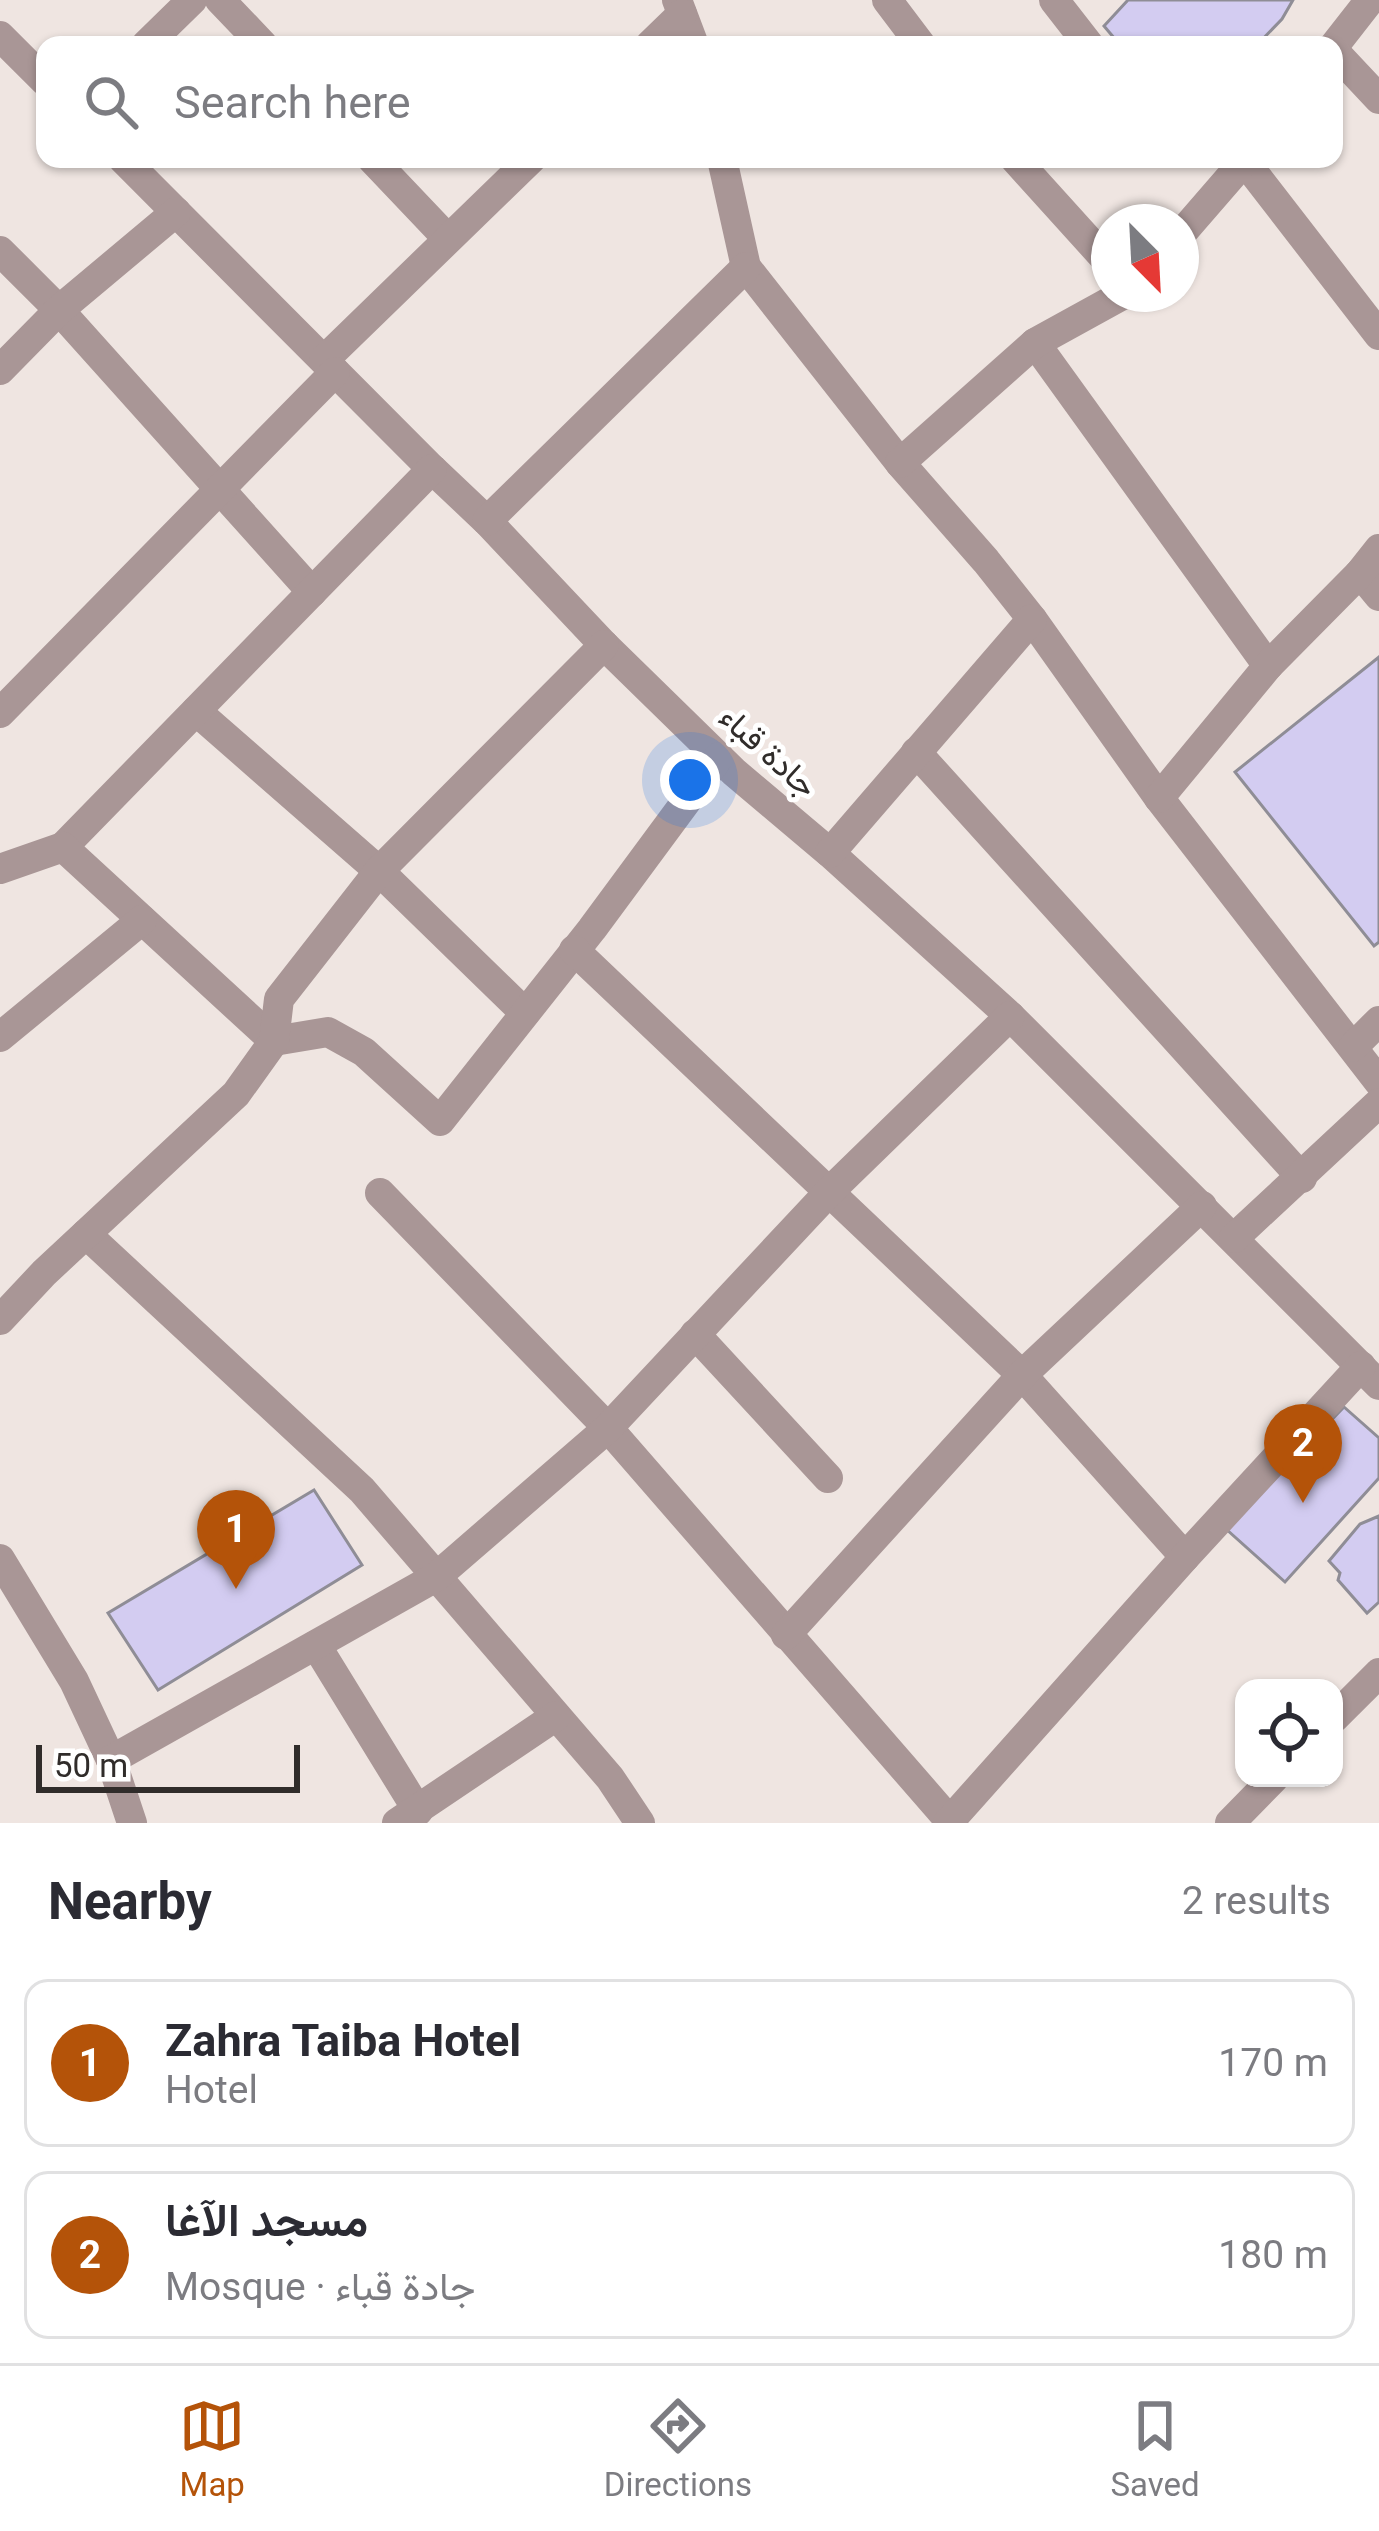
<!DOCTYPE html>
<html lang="en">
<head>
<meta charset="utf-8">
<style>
  body { margin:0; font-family:Roboto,Vazirmatn,sans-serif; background:#f7f7f7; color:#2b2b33 }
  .controls { position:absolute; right:36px; bottom:36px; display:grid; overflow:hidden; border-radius:24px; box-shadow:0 3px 9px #0004 }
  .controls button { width:108px; height:108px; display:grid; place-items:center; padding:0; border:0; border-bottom:3px solid #e1e1e2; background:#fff; color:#2b2b33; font:60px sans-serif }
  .compass { position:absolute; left:1091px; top:204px; width:108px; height:108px; border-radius:50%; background:#fff; box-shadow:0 3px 9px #0004; rotate:156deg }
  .scale { position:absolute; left:36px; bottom:30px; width:264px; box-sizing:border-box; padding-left:12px; border:6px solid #302c2a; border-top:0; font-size:33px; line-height:42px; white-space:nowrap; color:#302c2a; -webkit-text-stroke:9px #fff; paint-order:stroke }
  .you { position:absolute; left:690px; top:780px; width:42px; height:42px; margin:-30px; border:9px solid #fff; border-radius:50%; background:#1a73e8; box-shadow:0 0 0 18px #1a73e833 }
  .badge { display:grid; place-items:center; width:78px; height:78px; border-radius:50%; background:#b45309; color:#fff; font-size:39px; font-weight:700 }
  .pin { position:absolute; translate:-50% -99px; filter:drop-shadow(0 3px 6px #0008) }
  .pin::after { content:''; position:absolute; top:63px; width:42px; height:36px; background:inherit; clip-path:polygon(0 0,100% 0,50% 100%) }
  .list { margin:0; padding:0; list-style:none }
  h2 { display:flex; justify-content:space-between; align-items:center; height:156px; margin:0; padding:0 48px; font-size:51px }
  h2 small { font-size:39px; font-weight:400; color:#7c7c81 }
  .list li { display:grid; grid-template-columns:78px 1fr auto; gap:36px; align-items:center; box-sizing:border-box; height:168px; margin:0 24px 24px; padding:0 24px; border:3px solid #e1e1e2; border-radius:24px }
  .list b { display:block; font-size:45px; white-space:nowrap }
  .list p { margin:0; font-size:39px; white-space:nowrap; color:#7c7c81 }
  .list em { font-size:39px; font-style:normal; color:#7c7c81 }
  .icon { flex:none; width:66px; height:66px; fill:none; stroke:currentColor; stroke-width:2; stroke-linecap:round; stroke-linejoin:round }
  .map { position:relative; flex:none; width:1379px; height:1823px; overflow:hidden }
  .search { position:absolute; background:#fff; box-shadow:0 3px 9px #0004; left:36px; right:36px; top:36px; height:132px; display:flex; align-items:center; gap:30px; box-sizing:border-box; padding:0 42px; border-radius:24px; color:#7c7c81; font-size:45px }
  .sheet { height:540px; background:#fff }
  nav { display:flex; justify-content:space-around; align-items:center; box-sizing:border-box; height:168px; border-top:3px solid #e1e1e2; background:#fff; font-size:33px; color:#7c7c81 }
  nav a { display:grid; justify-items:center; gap:6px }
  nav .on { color:#b45309 }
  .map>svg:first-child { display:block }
  .building { fill:#d3ccf1; stroke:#8f8d96; stroke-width:3 }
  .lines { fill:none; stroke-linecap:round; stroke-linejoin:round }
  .minor { stroke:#a99696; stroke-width:30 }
  .labels { text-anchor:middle; stroke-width:10; stroke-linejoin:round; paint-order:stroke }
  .street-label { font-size:33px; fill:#302c2a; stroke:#fff }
</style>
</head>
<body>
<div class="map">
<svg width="1379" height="1823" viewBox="0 0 1379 1823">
  <rect width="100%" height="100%" fill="#efe5e1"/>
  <!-- building -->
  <g class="building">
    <path d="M1128,0H1293L1282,19L1257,45H1120L1104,26Z"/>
    <path d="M1379,657V942L1374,946L1235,772Z"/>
    <path d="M1344,1407L1379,1438V1478L1285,1582L1226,1529Z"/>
    <path d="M314,1490L362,1565L158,1690L108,1613Z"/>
    <path d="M1379,1516V1602L1367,1613L1338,1580L1340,1573L1329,1561L1360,1524Z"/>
  </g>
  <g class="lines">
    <!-- minor -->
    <g class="minor">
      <path d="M220,0L263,45"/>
      <path d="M677,0L694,45"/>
      <path d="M887,0L921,45"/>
      <path d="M1054,0L1089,45"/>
      <path d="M0,36L45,81"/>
      <path d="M146,45L192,0"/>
      <path d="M650,45L682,14"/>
      <path d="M1334,46L1370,0"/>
      <path d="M1334,51L1379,99"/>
      <path d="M123,159L432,469L487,521L604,645L734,772L830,853L1010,1016L1379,1385"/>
      <path d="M372,159L448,239"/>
      <path d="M722,159L746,267L900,463L986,561L1032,619L1159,798L1379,1082"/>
      <path d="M1015,159L1109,263"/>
      <path d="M1243,159L1379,335"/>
      <path d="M1181,234L1246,159"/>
      <path d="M0,251L59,310L312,592"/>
      <path d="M1035,343L1268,666"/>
      <path d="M324,360L531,159"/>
      <path d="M0,370L59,310L176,212"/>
      <path d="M900,463L1035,343L1124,294"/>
      <path d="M487,521L746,267"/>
      <path d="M1360,573L1379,596"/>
      <path d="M196,711L379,871L525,1013"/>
      <path d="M0,713L335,372"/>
      <path d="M916,752L1302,1178"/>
      <path d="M1159,798L1268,666L1360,573L1379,549"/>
      <path d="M63,847L432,469"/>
      <path d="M830,853L1032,619"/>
      <path d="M0,869L63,847L274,1041L328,1032L364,1052L440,1121L592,929L719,757"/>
      <path d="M574,950L1022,1375L1185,1557"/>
      <path d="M0,1037L142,920"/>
      <path d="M1353,1047L1379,1021"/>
      <path d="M380,1193L608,1428L950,1821"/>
      <path d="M86,1234L362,1490L610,1778L640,1823"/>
      <path d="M1234,1238L1379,1103"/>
      <path d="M0,1320L44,1273L236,1094L274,1041L279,999L379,871L604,645"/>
      <path d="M695,1334L828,1478"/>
      <path d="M0,1559L74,1681L111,1760L132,1823"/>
      <path d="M786,1635L1022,1375L1202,1206"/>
      <path d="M316,1645L418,1811"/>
      <path d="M1334,1718L1379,1673"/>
      <path d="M111,1760L436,1577L608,1428L829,1192L1010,1016"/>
      <path d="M397,1823L556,1716"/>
      <path d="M948,1823L1185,1557L1361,1366"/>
      <path d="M1230,1823L1274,1778"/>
    </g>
  </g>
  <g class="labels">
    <!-- street labels -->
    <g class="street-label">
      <text transform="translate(769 751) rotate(42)" y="12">جادة قباء</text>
    </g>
  </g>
</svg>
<div class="controls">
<button><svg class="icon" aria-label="locate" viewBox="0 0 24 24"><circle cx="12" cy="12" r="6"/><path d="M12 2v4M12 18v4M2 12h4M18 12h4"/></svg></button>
</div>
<svg class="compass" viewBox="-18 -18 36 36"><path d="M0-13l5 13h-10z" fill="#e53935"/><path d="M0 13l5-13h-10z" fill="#7c7c81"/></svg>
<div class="scale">50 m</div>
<div class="you"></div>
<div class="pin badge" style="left:236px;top:1589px">1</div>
<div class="pin badge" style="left:1303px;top:1503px">2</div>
<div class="search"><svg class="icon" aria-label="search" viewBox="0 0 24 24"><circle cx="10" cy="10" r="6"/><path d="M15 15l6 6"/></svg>Search here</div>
</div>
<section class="sheet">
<h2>Nearby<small>2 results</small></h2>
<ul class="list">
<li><span class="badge">1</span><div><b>Zahra Taiba Hotel</b><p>Hotel</p></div><em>170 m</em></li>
<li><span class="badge">2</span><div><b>مسجد الآغا</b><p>Mosque · جادة قباء</p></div><em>180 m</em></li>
</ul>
</section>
<nav>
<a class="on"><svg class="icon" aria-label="map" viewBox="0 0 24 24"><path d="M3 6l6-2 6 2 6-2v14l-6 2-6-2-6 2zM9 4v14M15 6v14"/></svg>Map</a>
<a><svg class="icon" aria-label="directions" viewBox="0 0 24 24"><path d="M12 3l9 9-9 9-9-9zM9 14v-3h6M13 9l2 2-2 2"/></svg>Directions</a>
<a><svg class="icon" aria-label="saved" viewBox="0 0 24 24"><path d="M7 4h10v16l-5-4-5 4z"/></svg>Saved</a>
</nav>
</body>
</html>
